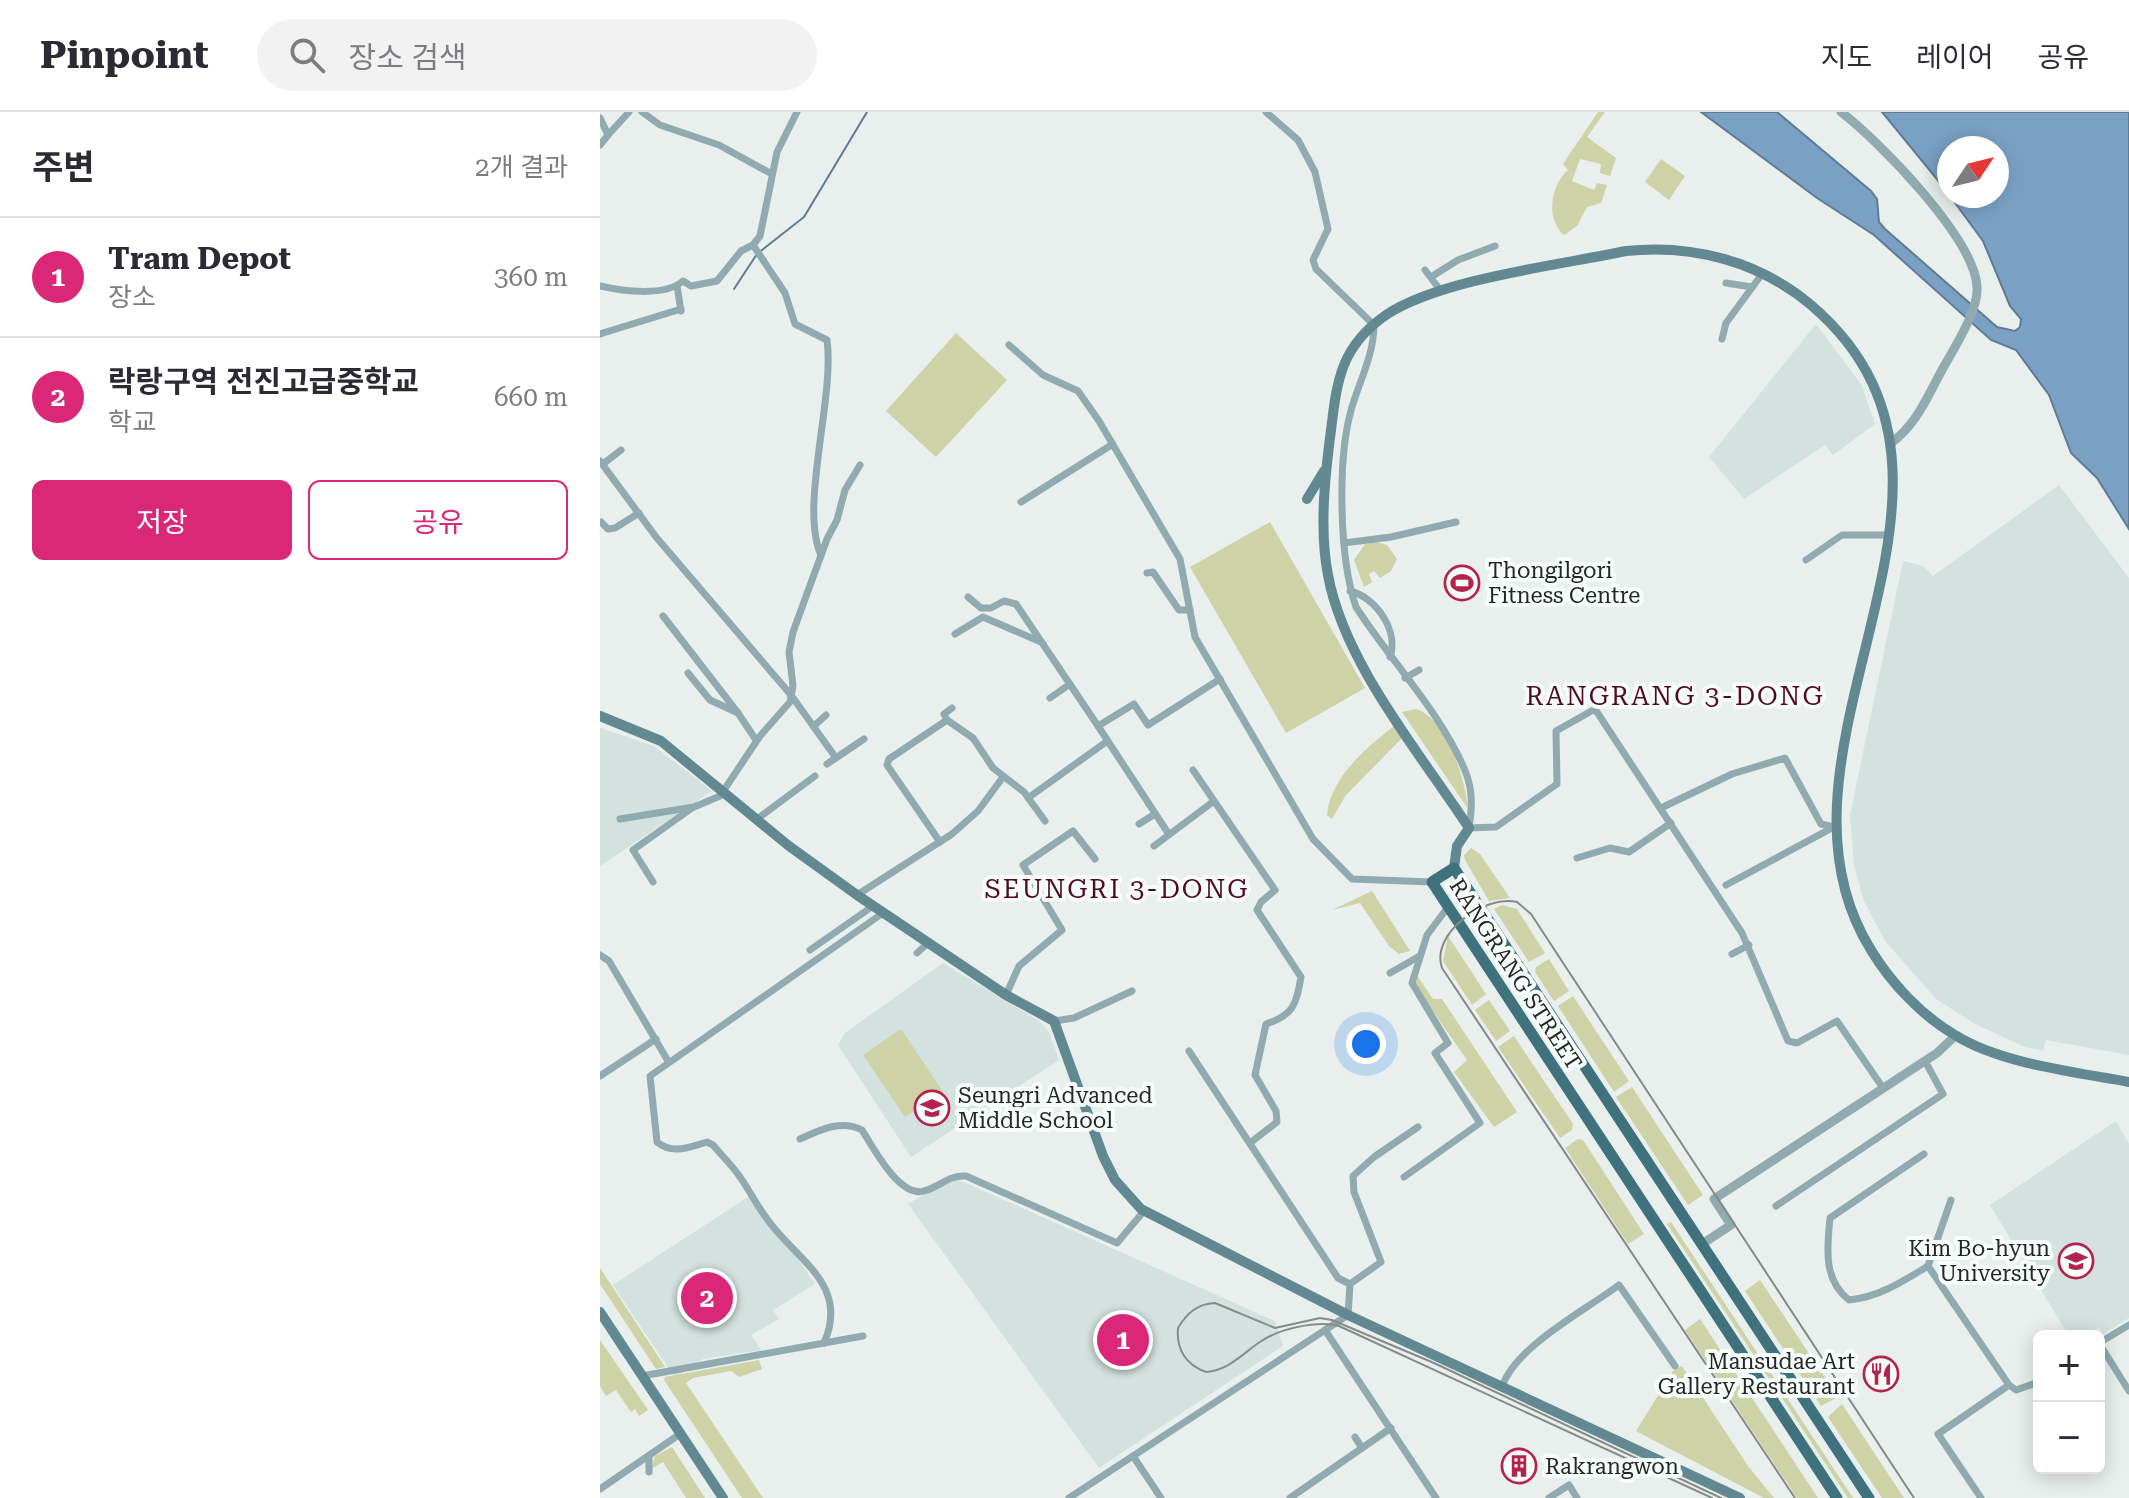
<!DOCTYPE html>
<html lang="ko">
<head>
<meta charset="utf-8">
<style>
  body { margin:0; font-family:"Roboto Serif","Noto Sans KR",serif; background:#f2f2f3; color:#2b2b33 }
  .controls { position:absolute; right:24px; bottom:24px; display:grid; overflow:hidden; border-radius:12px; box-shadow:0 4px 20px #0003 }
  .controls button { width:72px; height:72px; display:grid; place-items:center; padding:0; border:0; border-bottom:2px solid #e1e1e2; background:#fff; color:#2b2b33; font:40px sans-serif }
  .compass { position:absolute; left:1337px; top:24px; width:72px; height:72px; border-radius:50%; background:#fff; box-shadow:0 4px 20px #0003; rotate:55deg }
  .you { position:absolute; left:766px; top:932px; width:28px; height:28px; margin:-20px; border:6px solid #fff; border-radius:50%; background:#1a73e8; box-shadow:0 0 0 12px #1a73e833 }
  .badge { display:grid; place-items:center; width:52px; height:52px; border-radius:50%; background:#db2777; color:#fff; font-size:26px; font-weight:700 }
  .pin { position:absolute; translate:-50% -50%; border:4px solid #fff; box-shadow:0 2px 8px #0006 }
  .list { margin:0; padding:0; list-style:none }
  h2 { display:flex; justify-content:space-between; align-items:center; height:104px; margin:0; padding:0 32px; font-size:34px }
  h2 small { font-size:26px; font-weight:400; color:#7c7c81 }
  .list li { display:grid; grid-template-columns:52px 1fr auto; gap:24px; align-items:center; box-sizing:border-box; height:120px; padding:0 32px; border-top:2px solid #e1e1e2 }
  .list b { display:block; font-size:30px; white-space:nowrap }
  .list p { margin:0; font-size:26px; white-space:nowrap; color:#7c7c81 }
  .list em { font-size:26px; font-style:normal; color:#7c7c81 }
  .actions { display:flex; gap:16px; padding:24px 32px }
  .actions a { flex:1; padding:18px 0; border:2px solid #db2777; border-radius:12px; text-align:center; font-size:28px; color:#db2777 }
  .actions .main { background:#db2777; color:#fff }
  .icon { flex:none; width:44px; height:44px; fill:none; stroke:currentColor; stroke-width:2; stroke-linecap:round; stroke-linejoin:round }
  .map { position:relative; flex:none; width:1529px; height:1386px; overflow:hidden }
  header { display:flex; align-items:center; gap:48px; box-sizing:border-box; height:112px; padding:0 40px; background:#fff; border-bottom:2px solid #e1e1e2 }
  header strong { font-size:38px }
  nav { display:flex; gap:44px; margin-inline-start:auto; font-size:28px }
  .search { width:560px; height:72px; background:#f2f2f3; display:flex; align-items:center; gap:20px; box-sizing:border-box; padding:0 28px; border-radius:44px; color:#7c7c81; font-size:30px }
  main { display:flex }
  aside { flex:1; background:#fff }
  .map>svg:first-child { display:block }
  .built { fill:#d3e2de }
  .green { fill:#ced2a7 }
  .water { fill:#7aa1c4; stroke:#607c95; stroke-width:2 }
  .lines { fill:none; stroke-linecap:round; stroke-linejoin:round }
  .stream { stroke:#607c95; stroke-width:2 }
  .minor { stroke:#90aab0; stroke-width:7 }
  .tertiary { stroke:#90aab0; stroke-width:9 }
  .secondary { stroke:#628992; stroke-width:10 }
  .primary { stroke:#3f727c; stroke-width:11 }
  .tram { stroke:#868a89; stroke-width:2 }
  .labels { text-anchor:middle; stroke-width:8; stroke-linejoin:round; paint-order:stroke }
  .poi-label { font-size:22px; fill:#252726; stroke:#f6fcfa; text-anchor:start }
  .street-label { font-size:22px; fill:#252726; stroke:#f6fcfa }
  .quarter-label { font-size:26px; letter-spacing:2px; fill:#500b1f; stroke:#f6fcfa }
</style>
</head>
<body>
<header>
<strong>Pinpoint</strong>
<div class="search"><svg class="icon" aria-label="search" viewBox="0 0 24 24"><circle cx="10" cy="10" r="6"/><path d="M15 15l6 6"/></svg>장소 검색</div>
<nav><a>지도</a><a>레이어</a><a>공유</a></nav>
</header>
<main>
<aside>
<h2>주변<small>2개 결과</small></h2>
<ul class="list">
<li><span class="badge">1</span><div><b>Tram Depot</b><p>장소</p></div><em>360 m</em></li>
<li><span class="badge">2</span><div><b>락랑구역 전진고급중학교</b><p>학교</p></div><em>660 m</em></li>
</ul>
<div class="actions"><a class="main">저장</a><a>공유</a></div>
</aside>
<div class="map">
<svg width="1529" height="1386" viewBox="0 0 1529 1386">
  <rect width="100%" height="100%" fill="#e8efed"/>
  <!-- built -->
  <g class="built">
    <path d="M1216,212L1261,272L1275,312L1233,343L1225,333L1144,387L1109,345Z"/>
    <path d="M1459,373L1529,466V943L1446,928L1443,939L1425,935L1375,912L1336,887L1285,829L1264,789L1254,754L1250,703L1303,449L1323,454L1333,464Z"/>
    <path d="M0,616L54,634L112,679L0,754Z"/>
    <path d="M343,851L439,909L449,920L459,948L311,1045L238,933L245,921Z"/>
    <path d="M1516,1009L1529,1032V1206L1503,1222L1499,1215L1484,1224H1469L1390,1093Z"/>
    <path d="M357,1067L675,1209L683,1234L499,1356L308,1092L344,1070Z"/>
    <path d="M154,1081L215,1172L173,1198L179,1207L151,1223L161,1238L103,1247L75,1266L13,1173Z"/>
  </g>
  <!-- green -->
  <g class="green">
    <path d="M998,0H1005L987,25L1016,46L1010,64L1000,61L1001,52L980,47L972,69L994,78L997,71L1007,73L1001,91L987,95L977,114L964,123C945,106 951,73 968,58L963,52Z"/>
    <path d="M1061,47L1085,64L1069,88L1045,70Z"/>
    <path d="M356,221L407,268L336,345L286,299Z"/>
    <path d="M670,410L765,576L686,621L590,455Z"/>
    <path d="M777,430L787,433L797,447L791,459L780,466L774,459L769,462L772,470L764,475L754,448L765,432Z"/>
    <path d="M816,597C848,607 865,668 868,697L802,600Z"/>
    <path d="M794,614L802,626L746,683L732,707L727,703C730,666 766,636 794,614Z"/>
    <path d="M871,736L880,742L910,786L889,789L865,748L864,743Z"/>
    <path d="M772,779L810,839L799,842L789,834L760,791L732,798Z"/>
    <path d="M902,793L917,797L945,841L929,850L894,797Z"/>
    <path d="M848,824L886,882L872,893L843,849Z"/>
    <path d="M949,847L969,879L954,889L935,860L936,855Z"/>
    <path d="M816,862L833,887H842L917,1000L894,1015L854,960L867,948L816,875Z"/>
    <path d="M973,884L1029,969L1014,980L958,894Z"/>
    <path d="M889,888L910,919L896,929L875,898Z"/>
    <path d="M301,917L343,980L305,1005L263,943Z"/>
    <path d="M914,924L973,1012L972,1018L960,1026L898,935Z"/>
    <path d="M1032,975L1103,1083L1088,1093L1016,985Z"/>
    <path d="M978,1027L983,1028L1044,1122L1028,1132L965,1036Z"/>
    <path d="M1071,1110L1253,1386H1248L1067,1112Z"/>
    <path d="M0,1156L65,1255L56,1257L0,1172Z"/>
    <path d="M1160,1168L1238,1285L1221,1294L1145,1179Z"/>
    <path d="M1100,1207L1218,1386H1197L1085,1218Z"/>
    <path d="M0,1228L48,1298L39,1304L35,1297L31,1300L16,1278L6,1284L0,1274Z"/>
    <path d="M159,1248L162,1257L139,1265L131,1259L93,1266L86,1271L163,1386H142L64,1268L65,1265Z"/>
    <path d="M1082,1254L1148,1354L1174,1386H1164L1036,1319L1073,1259Z"/>
    <path d="M1242,1292L1304,1386H1282L1228,1305Z"/>
    <path d="M72,1335L105,1386H86L63,1350L51,1357L55,1344Z"/>
  </g>
  <!-- water -->
  <path class="water" d="M1101,0H1177L1271,79L1277,87L1279,110L1285,117L1397,215L1415,219L1420,215L1421,207L1410,194L1383,129L1350,84H1397V36H1349V82L1282,0H1529V417L1497,366L1471,341L1449,283L1416,238L1391,228L1274,123L1217,86Z"/>
  <g class="lines">
    <!-- stream -->
    <path class="stream" d="M134,177L157,142L204,105L267,0"/>
    <!-- minor -->
    <g class="minor">
      <path d="M42,0L60,13L119,33L170,61"/>
      <path d="M666,0L698,28L715,60L728,117L713,148L716,157L774,213C774,242 760,268 752,295C737,345 739,446 756,495C790,548 843,603 866,661C873,679 872,697 869,716L896,715L957,672L956,619L995,597L1142,821L1188,929L1197,931L1237,909L1283,976"/>
      <path d="M0,6L8,23L0,33"/>
      <path d="M8,23L29,0"/>
      <path d="M153,133L185,181L195,212L227,228C235,286 199,395 221,443"/>
      <path d="M825,158L841,179"/>
      <path d="M831,165L858,148L895,134"/>
      <path d="M1126,171L1152,175"/>
      <path d="M0,174C22,179 65,185 83,169L91,174L117,169L141,139L153,133L160,124L177,40L197,0"/>
      <path d="M77,174L81,199"/>
      <path d="M0,222L81,197"/>
      <path d="M1122,227L1126,211L1162,162"/>
      <path d="M409,233L443,263L478,279L499,309L580,447L595,525L713,727L752,767L832,770"/>
      <path d="M0,349L56,425L191,583L236,646"/>
      <path d="M3,352L21,338"/>
      <path d="M421,390L513,332"/>
      <path d="M1,410L8,417L15,416L39,401"/>
      <path d="M744,431L791,425L856,410"/>
      <path d="M1206,448L1242,423H1289"/>
      <path d="M547,461L553,460L579,498H590"/>
      <path d="M750,479C776,485 799,519 790,545"/>
      <path d="M368,485L381,496H391L404,489L416,492L498,614L534,592L548,613L620,567"/>
      <path d="M63,504L138,601"/>
      <path d="M355,522L383,505L441,530"/>
      <path d="M88,561L110,588L138,601L156,628"/>
      <path d="M805,566L819,558"/>
      <path d="M450,586L470,572"/>
      <path d="M347,608L344,602L352,596"/>
      <path d="M214,614L226,603"/>
      <path d="M498,614L568,721"/>
      <path d="M227,652L264,627"/>
      <path d="M593,658L675,778L661,790L657,798L701,865C696,892 694,903 666,912L655,963L676,999L677,1010L650,1031"/>
      <path d="M428,686L506,630"/>
      <path d="M1061,696L1132,662L1185,646L1221,712L1234,715"/>
      <path d="M20,707L94,695L120,684L160,624L190,590L193,574L189,540L193,520L227,427L237,408L245,378L260,353"/>
      <path d="M157,707L215,664"/>
      <path d="M539,712L555,702"/>
      <path d="M340,730L287,653L289,647L347,608L373,626L393,656L424,680L445,709"/>
      <path d="M554,734L614,689"/>
      <path d="M977,746L1010,736L1029,740L1071,711"/>
      <path d="M53,770L33,738L92,696"/>
      <path d="M1126,773L1232,716"/>
      <path d="M257,783L352,722L378,699L403,665"/>
      <path d="M210,838L273,794"/>
      <path d="M317,841L327,832"/>
      <path d="M1132,842L1149,833"/>
      <path d="M0,843L9,849L68,949"/>
      <path d="M790,861L818,845"/>
      <path d="M406,883L419,854L462,818L423,753L473,719L495,747"/>
      <path d="M454,909L474,906L532,879"/>
      <path d="M589,939L738,1166L750,1172"/>
      <path d="M0,964L56,927"/>
      <path d="M200,1027C220,1018 241,1007 262,1018C273,1035 299,1086 324,1079C340,1075 348,1063 366,1064L517,1131L544,1099"/>
      <path d="M1324,1042L1230,1106C1227,1136 1223,1168 1249,1188C1279,1185 1302,1170 1328,1154L1409,1273L1416,1278L1439,1270"/>
      <path d="M804,1065L880,1011L835,941L848,931L812,871L827,823L848,795"/>
      <path d="M1176,1094L1343,982L1325,949"/>
      <path d="M1328,1154L1351,1088"/>
      <path d="M725,1218L836,1386"/>
      <path d="M224,1231C250,1172 196,1148 167,1107C157,1094 150,1079 140,1065C132,1053 122,1044 113,1033L107,1030C89,1035 73,1043 57,1030L50,964L283,801"/>
      <path d="M1499,1231L1529,1279"/>
      <path d="M1499,1231L1529,1213"/>
      <path d="M42,1264L263,1224"/>
      <path d="M902,1275C915,1235 984,1199 1019,1173L1075,1254"/>
      <path d="M755,1325L762,1336"/>
      <path d="M49,1344V1360"/>
      <path d="M533,1344L561,1386"/>
      <path d="M0,1377L80,1322"/>
      <path d="M469,1386L748,1203L750,1172L781,1150L754,1080L753,1064L774,1045L818,1015"/>
      <path d="M690,1386L791,1316"/>
      <path d="M949,1386L969,1373L977,1386"/>
      <path d="M1381,1386L1338,1322L1409,1273"/>
    </g>
    <!-- tertiary -->
    <g class="tertiary">
      <path d="M1241,0C1279,29 1375,127 1377,175C1379,198 1353,238 1342,258C1326,287 1317,312 1290,332"/>
      <path d="M1102,1132L1131,1113L1114,1087L1337,941L1355,924"/>
    </g>
    <!-- secondary -->
    <g class="secondary">
      <path d="M707,387L724,359"/>
      <path d="M0,604L61,629L189,734L257,783L406,883L454,909L503,1044L515,1068L541,1097L748,1203L1140,1386"/>
      <path d="M854,756L857,734L869,716C820,641 744,551 728,463C719,417 725,364 731,318C737,268 741,234 786,203C840,167 960,153 1026,139C1092,132 1159,149 1211,193C1421,372 1145,636 1271,838C1291,871 1321,903 1355,923C1401,952 1476,960 1529,970"/>
      <path d="M0,1200L123,1386"/>
    </g>
    <!-- primary -->
    <path class="primary" d="M1237,1386L832,770L854,756L1269,1386"/>
    <!-- tram -->
    <g class="tram">
      <path d="M1112,1386L739,1214C717,1208 678,1217 660,1230C642,1242 629,1258 606,1260C586,1253 576,1237 578,1216C587,1201 597,1192 615,1191L675,1216L720,1206L732,1208L834,1251L1121,1386"/>
      <path d="M1195,1386L842,856C830,821 886,782 917,790L931,802L1314,1386"/>
    </g>
  </g>
  <!-- icons -->
  <defs>
    <g id="stadium-ring" transform="scale(1.8)"><circle r="9.5" fill="#f6fcfa" stroke="#b4234d" stroke-width="1.5"/><path d="M0-5a6.5 5 0 1 0 0 10a6.5 5 0 1 0 0-10ZM-3.5-1.8h7v3.6h-7Z" fill="#b4234d"/></g>
    <g id="school-ring" transform="scale(1.8)"><circle r="9.5" fill="#f6fcfa" stroke="#b4234d" stroke-width="1.5"/><path d="M0-5L7-2L0 1L-7-2ZM-4 1L0 2.5L4 1V4Q0 6-4 4Z" fill="#b4234d"/></g>
    <g id="university-ring" transform="scale(1.8)"><circle r="9.5" fill="#f6fcfa" stroke="#b4234d" stroke-width="1.5"/><path d="M0-5L7-2L0 1L-7-2ZM-4 1L0 2.5L4 1V4Q0 6-4 4Z" fill="#b4234d"/></g>
    <g id="restaurant-ring" transform="scale(1.8)"><circle r="9.5" fill="#f6fcfa" stroke="#b4234d" stroke-width="1.5"/><path d="M-5-6h1v4h1v-4h1v4h1v-4h1v5L-1.5 .5V6h-2V.5L-5-1ZM5-6V6H3V1.5H1.5Q1.5-4 5-6Z" fill="#b4234d"/></g>
    <g id="building-ring" transform="scale(1.8)"><circle r="9.5" fill="#f6fcfa" stroke="#b4234d" stroke-width="1.5"/><path d="M-4-6H4V6H1V3H-1V6H-4ZM-2.5-4.3h1.7v1.8h-1.7ZM.8-4.3h1.7v1.8H.8ZM-2.5-1h1.7V.8h-1.7ZM.8-1h1.7V.8H.8Z" fill="#b4234d"/></g>
  </defs>
  <g fill-rule="evenodd">
    <use href="#stadium-ring" x="862" y="471"/>
    <use href="#school-ring" x="332" y="996"/>
    <use href="#university-ring" x="1476" y="1149"/>
    <use href="#restaurant-ring" x="1281" y="1262"/>
    <use href="#building-ring" x="919" y="1354"/>
  </g>
  <g class="labels">
    <!-- poi labels -->
    <g class="poi-label">
      <text x="888" y="466">Thongilgori<tspan x="888" dy="25">Fitness Centre</tspan></text>
      <text x="358" y="991">Seungri Advanced<tspan x="358" dy="25">Middle School</tspan></text>
      <text x="1450" y="1144" text-anchor="end">Kim Bo-hyun<tspan x="1450" dy="25">University</tspan></text>
      <text x="1255" y="1257" text-anchor="end">Mansudae Art<tspan x="1255" dy="25">Gallery Restaurant</tspan></text>
      <text x="945" y="1362">Rakrangwon</text>
    </g>
    <!-- street labels -->
    <g class="street-label">
      <text transform="translate(916 862) rotate(57)" y="8">RANGRANG STREET</text>
    </g>
    <!-- quarter labels -->
    <g class="quarter-label">
      <text x="1075" y="593">RANGRANG 3-DONG</text>
      <text x="517" y="786">SEUNGRI 3-DONG</text>
    </g>
  </g>
</svg>
<div class="controls">
<button>+</button>
<button>−</button>
</div>
<svg class="compass" viewBox="-18 -18 36 36"><path d="M0-13l5 13h-10z" fill="#e53935"/><path d="M0 13l5-13h-10z" fill="#7c7c81"/></svg>
<div class="you"></div>
<div class="pin badge" style="left:523px;top:1228px">1</div>
<div class="pin badge" style="left:107px;top:1186px">2</div>
</div>
</main>
</body>
</html>
